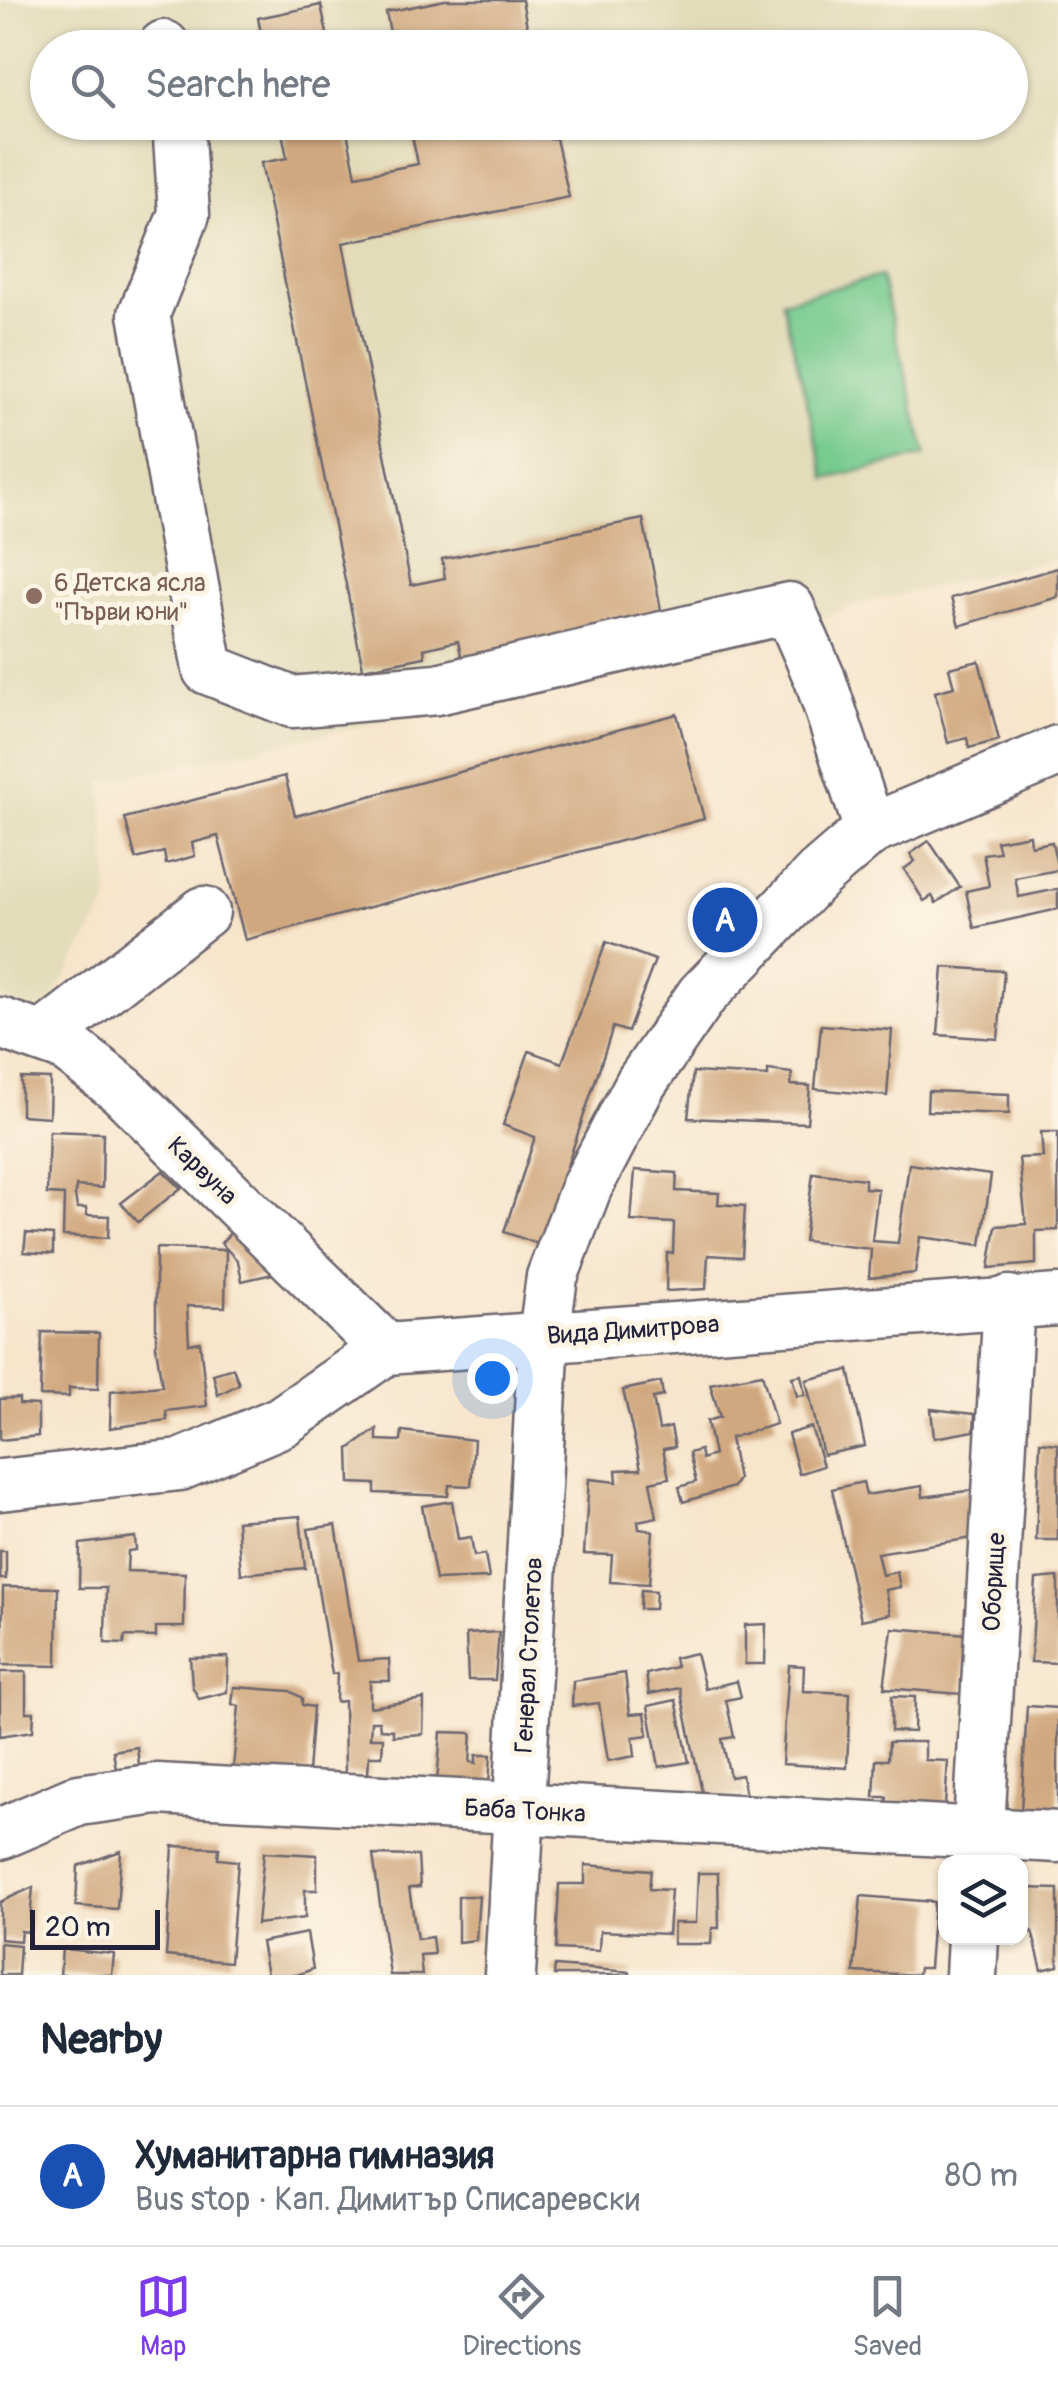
<!DOCTYPE html>
<html lang="en">
<head>
<meta charset="utf-8">
<style>
  body { margin:0; font-family:Pangolin,sans-serif; background:#f6f6f7; color:#1f2937 }
  .controls { position:absolute; right:30px; bottom:30px; display:grid; overflow:hidden; border-radius:20px; box-shadow:0 2px 8px #0004 }
  .controls button { width:90px; height:90px; display:grid; place-items:center; padding:0; border:0; border-bottom:2px solid #e0e1e3; background:#fff; color:#1f2937; font:50px sans-serif }
  .scale { position:absolute; left:30px; bottom:25px; width:130px; box-sizing:border-box; padding-left:10px; border:5px solid #22223b; border-top:0; font-size:28px; line-height:35px; white-space:nowrap; color:#22223b; -webkit-text-stroke:8px #fcf5e5; paint-order:stroke }
  .you { position:absolute; left:492px; top:1378px; width:35px; height:35px; margin:-25px; border:8px solid #fff; border-radius:50%; background:#1a73e8; box-shadow:0 0 0 15px #1a73e833 }
  .badge { display:grid; place-items:center; width:65px; height:65px; border-radius:50%; background:#7c3aed; color:#fff; font-size:32px; font-weight:700 }
  .pin { position:absolute; translate:-50% -50%; border:5px solid #fff; box-shadow:0 2px 10px #0006 }
  .list { margin:0; padding:0; list-style:none }
  h2 { display:flex; justify-content:space-between; align-items:center; height:130px; margin:0; padding:0 40px; font-size:42px }
  h2 small { font-size:32px; font-weight:400; color:#747a83 }
  .list li { display:grid; grid-template-columns:65px 1fr auto; gap:30px; align-items:center; box-sizing:border-box; height:140px; padding:0 40px; border-top:2px solid #e0e1e3 }
  .list b { display:block; font-size:38px; white-space:nowrap }
  .list p { margin:0; font-size:32px; white-space:nowrap; color:#747a83 }
  .list em { font-size:32px; font-style:normal; color:#747a83 }
  .icon { flex:none; width:55px; height:55px; fill:none; stroke:currentColor; stroke-width:2; stroke-linecap:round; stroke-linejoin:round }
  .map { position:relative; flex:none; width:1058px; height:1975px; overflow:hidden }
  .search { position:absolute; background:#fff; box-shadow:0 2px 8px #0004; left:30px; right:30px; top:30px; height:110px; display:flex; align-items:center; gap:25px; box-sizing:border-box; padding:0 35px; border-radius:55px; color:#747a83; font-size:38px }
  .sheet { height:270px; background:#fff }
  nav { display:flex; justify-content:space-around; align-items:center; box-sizing:border-box; height:140px; border-top:2px solid #e0e1e3; background:#fff; font-size:28px; color:#747a83 }
  nav a { display:grid; justify-items:center; gap:5px }
  nav .on { color:#7c3aed }
  .map>svg:first-child { display:block }
  .built { fill:#e2dcba; fill-rule:evenodd }
  .green { fill:#77cb8f; stroke:#4c7665; stroke-width:2.5 }
  .building { fill:#d0a87f }
  .lines { fill:none; stroke-linecap:round; stroke-linejoin:round }
  .minor-casing { stroke:#6d666e; stroke-width:55 }
  .minor { stroke:#fff; stroke-width:50 }
  .education-dot { fill:#8d6e63; stroke:#fcf5e5; stroke-width:4 }
  .labels { text-anchor:middle; stroke-width:10; stroke-linejoin:round; paint-order:stroke }
  .education-label { font-size:25px; fill:#785e54; stroke:#fcf5e5; text-anchor:start }
  .street-label { font-size:25px; fill:#22223b; stroke:#fcf5e5 }
</style>
</head>
<body>
<div class="map">
<svg width="1058" height="1975" viewBox="0 0 1058 1975">
  <rect width="100%" height="100%" fill="#fcf5e5"/>
  <filter id="ink" filterUnits="userSpaceOnUse"><feTurbulence type="fractalNoise" baseFrequency=".01" numOctaves="2"/><feDisplacementMap in="SourceGraphic" scale="20" xChannelSelector="R" yChannelSelector="G"/><feConvolveMatrix kernelMatrix="1 2 1 2 8 2 1 2 1" color-interpolation-filters="sRGB"/></filter>
  <filter id="wash" filterUnits="userSpaceOnUse"><feTurbulence type="fractalNoise" baseFrequency=".0048" numOctaves="4" result="noise"/><feDisplacementMap in="SourceGraphic" scale="40" xChannelSelector="R" yChannelSelector="G"/><feGaussianBlur stdDeviation="2.25" result="paint"/><feColorMatrix in="noise" values="0 0 0 0 0 0 0 0 0 0 0 0 0 0 0 0 0 1.4 0 .05"/><feComposite in="paint" operator="in"/></filter>
  <g filter="url(#wash)">
    <rect width="100%" height="100%" fill="#f7e5cc"/>
    <!-- built -->
    <path class="built" d="M0,0H1058V559L852,605L774,637L102,782L109,901L46,1011L0,1000ZM48,48H1010V122H48Z"/>
    <!-- green -->
    <path class="green" d="M881,276L926,455L826,479L782,301Z"/>
    <g id="blocks">
      <!-- building -->
      <g class="building">
        <path d="M445,0H522L531,48H393L386,12Z"/>
        <path d="M321,5L330,48H264L258,18Z"/>
        <path d="M280,122H345L356,176L418,164L409,122H547L550,139L556,138L569,197L343,243L411,585L445,578L442,559L643,519L663,620L462,660L458,641L424,649L425,657L363,669L261,163L287,158Z"/>
        <path d="M1058,568V597L959,626L951,598Z"/>
        <path d="M979,661L999,740L969,748L967,738L948,743L935,692L954,687L949,668Z"/>
        <path d="M677,714L704,819L245,940L218,836L192,843L195,856L166,864L164,852L136,859L125,818L285,776L295,816Z"/>
        <path d="M1030,835L1031,846L1052,842L1058,870L1015,878L1019,897L1058,889V909L974,928L966,891L989,886L983,854L999,852L996,841Z"/>
        <path d="M929,841L960,887L936,903L932,896L924,901L904,869L915,861L910,854Z"/>
        <path d="M606,942L655,960L628,1032L613,1027L541,1245L504,1232L535,1137L503,1125L529,1051L562,1063Z"/>
        <path d="M943,967L1004,971L998,1039L938,1035Z"/>
        <path d="M821,1025L892,1030L887,1096L815,1089Z"/>
        <path d="M768,1070L792,1073L791,1085L810,1086L807,1123L688,1118L693,1072L768,1076Z"/>
        <path d="M21,1078L50,1079L49,1117L21,1115Z"/>
        <path d="M928,1091L1009,1094V1114L927,1111Z"/>
        <path d="M49,1131L103,1133L102,1188L76,1186L75,1195L77,1208H86L87,1215L109,1216L108,1238L63,1236L64,1195L47,1194Z"/>
        <path d="M1041,1132H1058V1230L1036,1231V1264L989,1268L996,1226L1026,1224L1019,1158L1043,1157Z"/>
        <path d="M909,1164L991,1175L981,1245L920,1237L915,1273L869,1278L871,1249L804,1241L813,1173L865,1179V1188L878,1189L872,1241L898,1243Z"/>
        <path d="M635,1170L677,1173L676,1191L719,1193L718,1204L745,1206L742,1257L708,1255L706,1289L666,1291L667,1253H673L674,1223L631,1221Z"/>
        <path d="M163,1171L181,1188L138,1222L121,1203Z"/>
        <path d="M233,1230L277,1273L242,1281L238,1261L221,1243Z"/>
        <path d="M26,1233L53,1235V1254L24,1252Z"/>
        <path d="M156,1248L226,1250L225,1307L187,1306L189,1344L200,1342L207,1406L166,1411L167,1420L110,1428L111,1391L162,1386L156,1347Z"/>
        <path d="M42,1332L99,1333L98,1389L69,1388V1397L40,1396Z"/>
        <path d="M233,1368L239,1384L218,1395L213,1374Z"/>
        <path d="M849,1370L865,1446L823,1455L806,1380Z"/>
        <path d="M762,1374L776,1424L730,1438L738,1479L733,1487L683,1502L679,1487L696,1482L689,1453L700,1450L702,1459L714,1455L707,1421L720,1417L710,1384Z"/>
        <path d="M801,1375L805,1395L797,1396L792,1377Z"/>
        <path d="M661,1382L663,1396L653,1398L659,1430L671,1427L675,1447L663,1449L669,1478L650,1482L657,1517L638,1521L639,1529L653,1531L649,1584L610,1582L612,1555L584,1554L589,1479L617,1482L616,1470L641,1469L623,1390Z"/>
        <path d="M19,1398V1404L38,1405V1436L0,1440V1399Z"/>
        <path d="M931,1409L975,1414L974,1431L934,1438Z"/>
        <path d="M811,1427L823,1466L799,1474L788,1434Z"/>
        <path d="M377,1429V1440L401,1441L402,1431L474,1440L471,1486L449,1485L448,1496L375,1493V1484L350,1483L349,1449Z"/>
        <path d="M1040,1442L1058,1444V1540H1036Z"/>
        <path d="M863,1482L866,1495L922,1486L923,1497L974,1490L973,1538L877,1553L882,1575L897,1572L900,1587L885,1590L890,1614L861,1620L832,1489Z"/>
        <path d="M452,1501L458,1539L471,1537L474,1556L485,1554L489,1578L436,1580L422,1506Z"/>
        <path d="M300,1516L305,1568L241,1574L237,1521Z"/>
        <path d="M336,1525L358,1661L389,1659L390,1681H370V1707L424,1699L423,1734L393,1736V1730L380,1729L379,1721H371L370,1738H383L382,1756H369L368,1774H345L344,1701L336,1702L337,1673L332,1674L308,1529Z"/>
        <path d="M135,1537L136,1550L128,1551L127,1571L185,1573L184,1627H156V1637L125,1636L124,1644L105,1643L106,1588H79L80,1544Z"/>
        <rect x="0" y="1551" width="6" height="28"/>
        <path d="M1058,1577V1663L1031,1662L1036,1579Z"/>
        <path d="M3,1587L58,1588L57,1666L2,1665Z"/>
        <path d="M641,1590L656,1591L655,1609H640Z"/>
        <path d="M766,1624L765,1664H745V1625Z"/>
        <path d="M892,1628L967,1634L962,1694L884,1688Z"/>
        <path d="M499,1632L495,1680H468L466,1634Z"/>
        <path d="M696,1653L705,1689L737,1681L741,1697L726,1700L734,1737L722,1739L730,1777L742,1775L746,1796L703,1797L680,1688L649,1694L646,1674L676,1667L674,1658Z"/>
        <path d="M228,1657L227,1692L199,1699L192,1686L190,1658Z"/>
        <path d="M789,1665L804,1666L803,1691L850,1693L847,1768L782,1764Z"/>
        <path d="M0,1672H26V1712H34L33,1731L0,1736Z"/>
        <path d="M625,1673L630,1714L645,1713L648,1735L633,1737L635,1756L608,1761L599,1703L572,1706L573,1681Z"/>
        <path d="M234,1687L290,1691L302,1698V1705L313,1707L308,1772L232,1778L239,1706L232,1704Z"/>
        <path d="M892,1696L915,1697L914,1732L891,1731Z"/>
        <path d="M676,1700L689,1762L659,1767L648,1706Z"/>
        <path d="M1027,1706L1058,1708V1812L1021,1811Z"/>
        <path d="M441,1732L472,1733L470,1762L476,1763V1755H491L489,1784L437,1782Z"/>
        <path d="M889,1742H925V1760L948,1761L945,1806L886,1803L887,1797H874L876,1760H888Z"/>
        <path d="M137,1747L139,1765L116,1769L113,1751Z"/>
        <path d="M173,1846L219,1848L218,1859L238,1861L230,1962L166,1956Z"/>
        <path d="M121,1851L117,1909L76,1906L78,1866Z"/>
        <path d="M264,1852L317,1855V1890H305V1918L257,1924Z"/>
        <path d="M373,1855L418,1856L420,1887L409,1888L417,1939L432,1937L434,1954L420,1955L422,1975H390Z"/>
        <path d="M585,1865L651,1870L649,1889L671,1890L668,1934L600,1931L599,1951L556,1949L559,1884H585Z"/>
        <path d="M698,1873H718L719,1928H712L711,1944H673L674,1923H696Z"/>
        <path d="M33,1887L29,1932L21,1931L20,1941L0,1939V1902Z"/>
        <path d="M1023,1888L1058,1889V1966L1042,1970L1032,1931L1020,1934Z"/>
        <path d="M458,1896H479L476,1940L458,1942Z"/>
        <path d="M861,1896L934,1902L929,1968H919L918,1975L854,1972Z"/>
        <path d="M307,1933L313,1969L297,1975H267L261,1942Z"/>
        <path d="M0,1943L20,1945L18,1975H0Z"/>
        <path d="M62,1949L114,1954L112,1975H60Z"/>
        <path d="M555,1966L630,1972V1975H554Z"/>
      </g>
    </g>
  </g>
  <g filter="url(#ink)">
    <use href="#blocks" fill-opacity="0" stroke="#6d666e" stroke-width="2.5"/>
    <g class="lines">
      <!-- minor casing -->
      <g class="minor-casing">
        <g id="minor">
          <path d="M164,46L165,48"/>
          <path d="M178,122L184,214L144,314L208,669L292,702L437,689L789,608L820,679L870,830"/>
          <path d="M0,1023L66,1046L123,1091L386,1349"/>
          <path d="M44,1036L204,912"/>
          <path d="M0,1485L180,1465L281,1422L386,1349L1058,1300"/>
          <path d="M0,1834L79,1800L157,1789L1058,1837"/>
          <path d="M977,1862L1009,1301"/>
          <path d="M510,1975L544,1335L552,1277L586,1188L641,1083L702,995L819,874L870,830L1058,751"/>
          <path d="M971,1975L973,1938"/>
        </g>
      </g>
      <!-- minor -->
      <use href="#minor" class="minor"/>
    </g>
  </g>
  <!-- markers -->
  <circle class="education-dot" cx="34" cy="596" r="10"/>
  <g class="labels">
    <!-- education labels -->
    <g class="education-label">
      <text x="54" y="591">6 Детска ясла<tspan x="54" dy="29">"Първи юни"</tspan></text>
    </g>
    <!-- street labels -->
    <g class="street-label">
      <text transform="translate(203 1170) rotate(44)" y="9">Карвуна</text>
      <text transform="translate(633 1329) rotate(-4)" y="9">Вида Димитрова</text>
      <text transform="translate(993 1582) rotate(-87)" y="9">Оборище</text>
      <text transform="translate(528 1655) rotate(-87)" y="9">Генерал Столетов</text>
      <text transform="translate(525 1810) rotate(3)" y="9">Баба Тонка</text>
    </g>
  </g>
</svg>
<div class="controls">
<button><svg class="icon" aria-label="layers" viewBox="0 0 24 24"><path d="M12 4l9 5-9 5-9-5zM3 14l9 5 9-5"/></svg></button>
</div>
<div class="scale">20 m</div>
<div class="you"></div>
<div class="pin badge" style="left:725px;top:920px;background:#1a4fb4">A</div>
<div class="search"><svg class="icon" aria-label="search" viewBox="0 0 24 24"><circle cx="10" cy="10" r="6"/><path d="M15 15l6 6"/></svg>Search here</div>
</div>
<section class="sheet">
<h2>Nearby<small></small></h2>
<ul class="list">
<li><span class="badge" style="background:#1a4fb4">A</span><div><b>Хуманитарна гимназия</b><p>Bus stop · Кап. Димитър Списаревски</p></div><em>80 m</em></li>
</ul>
</section>
<nav>
<a class="on"><svg class="icon" aria-label="map" viewBox="0 0 24 24"><path d="M3 6l6-2 6 2 6-2v14l-6 2-6-2-6 2zM9 4v14M15 6v14"/></svg>Map</a>
<a><svg class="icon" aria-label="directions" viewBox="0 0 24 24"><path d="M12 3l9 9-9 9-9-9zM9 14v-3h6M13 9l2 2-2 2"/></svg>Directions</a>
<a><svg class="icon" aria-label="saved" viewBox="0 0 24 24"><path d="M7 4h10v16l-5-4-5 4z"/></svg>Saved</a>
</nav>
</body>
</html>
